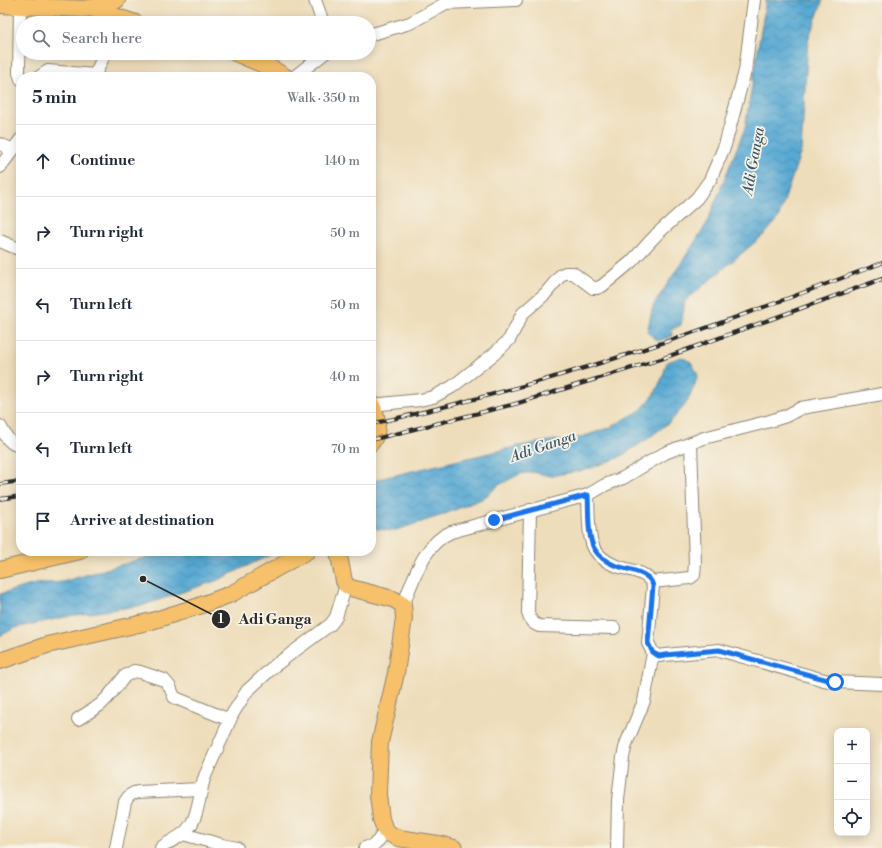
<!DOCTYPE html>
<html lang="en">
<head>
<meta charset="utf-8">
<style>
  body { margin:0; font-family:"Libre Bodoni",serif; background:#f6f6f7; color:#1f2937 }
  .controls { position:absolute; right:12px; bottom:12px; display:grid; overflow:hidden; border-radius:8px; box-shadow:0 2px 10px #0003 }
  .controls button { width:36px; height:36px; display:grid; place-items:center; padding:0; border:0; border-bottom:1px solid #e0e1e3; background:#fff; color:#1f2937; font:20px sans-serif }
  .stop { position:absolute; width:12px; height:12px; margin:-9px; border:3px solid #1a73e8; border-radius:50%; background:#fff }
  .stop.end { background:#1a73e8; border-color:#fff; box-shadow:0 1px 4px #0008 }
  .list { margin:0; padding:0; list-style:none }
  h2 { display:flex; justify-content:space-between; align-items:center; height:52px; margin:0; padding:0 16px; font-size:17px }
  h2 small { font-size:13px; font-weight:400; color:#747a83 }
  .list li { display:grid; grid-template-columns:26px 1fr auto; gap:12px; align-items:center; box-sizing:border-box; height:72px; padding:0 16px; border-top:1px solid #e0e1e3 }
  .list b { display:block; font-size:15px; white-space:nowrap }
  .list em { font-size:13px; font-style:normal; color:#747a83 }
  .icon { flex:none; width:22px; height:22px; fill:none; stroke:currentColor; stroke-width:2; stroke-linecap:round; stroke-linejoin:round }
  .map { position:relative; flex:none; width:882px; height:848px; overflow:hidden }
  .search { position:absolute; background:#fff; box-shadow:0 2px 10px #0003; left:16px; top:16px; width:360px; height:44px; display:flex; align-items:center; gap:10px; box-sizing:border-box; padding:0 14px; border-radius:22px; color:#747a83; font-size:15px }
  .panel { position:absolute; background:#fff; box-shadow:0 2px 10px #0003; left:16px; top:72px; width:360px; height:484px; border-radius:16px }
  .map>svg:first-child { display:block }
  .water { fill:url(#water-waves); stroke:#426a7f }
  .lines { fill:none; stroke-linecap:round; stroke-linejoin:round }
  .minor-casing { stroke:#8c8472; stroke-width:14 }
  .major-casing { stroke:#8c8472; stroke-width:18 }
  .minor { stroke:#fff; stroke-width:12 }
  .major { stroke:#f7c06b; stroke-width:16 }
  .rail-casing { stroke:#2b2b2b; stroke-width:4 }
  .rail { stroke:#f7f3e8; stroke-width:2.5; stroke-dasharray:8; stroke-linecap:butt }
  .route { stroke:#1a73e8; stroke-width:5 }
  .labels { text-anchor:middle; stroke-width:3.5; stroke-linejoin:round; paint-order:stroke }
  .water-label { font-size:15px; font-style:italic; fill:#3b5766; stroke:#f7f3e8 }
  .leader { fill:none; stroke:#2b2b2b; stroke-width:1.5 }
  .callout-dot { fill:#2b2b2b; stroke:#f7f3e8; stroke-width:1.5 }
  .mark-label { font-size:12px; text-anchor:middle; font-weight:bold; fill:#fff }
  .callout-label { font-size:15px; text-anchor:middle; font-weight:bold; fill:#2b2b2b; stroke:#f7f3e8; stroke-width:3.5; stroke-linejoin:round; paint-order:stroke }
</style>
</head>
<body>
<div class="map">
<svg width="882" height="848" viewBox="0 0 882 848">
  <defs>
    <pattern id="water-waves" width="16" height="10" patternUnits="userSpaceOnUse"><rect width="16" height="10" fill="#58a9d3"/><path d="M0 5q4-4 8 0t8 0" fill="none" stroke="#498aab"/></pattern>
  </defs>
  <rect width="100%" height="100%" fill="#f7f3e8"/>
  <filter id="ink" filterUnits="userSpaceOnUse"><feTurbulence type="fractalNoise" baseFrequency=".025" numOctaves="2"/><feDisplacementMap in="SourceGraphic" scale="8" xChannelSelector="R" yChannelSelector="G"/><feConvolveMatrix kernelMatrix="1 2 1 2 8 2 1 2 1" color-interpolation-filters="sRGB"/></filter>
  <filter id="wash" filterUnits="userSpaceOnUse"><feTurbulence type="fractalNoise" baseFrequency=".012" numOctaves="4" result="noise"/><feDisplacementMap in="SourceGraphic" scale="16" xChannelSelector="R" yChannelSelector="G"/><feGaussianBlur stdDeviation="0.9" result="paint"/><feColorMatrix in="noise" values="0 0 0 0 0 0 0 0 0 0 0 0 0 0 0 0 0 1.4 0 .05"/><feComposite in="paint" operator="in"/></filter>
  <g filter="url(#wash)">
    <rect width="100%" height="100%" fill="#eeddba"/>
    <!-- water -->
    <g class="water">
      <path d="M766,0H823L808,40L801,151L778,219L766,233L685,301L681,325L671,330L673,336L658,341L647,332L653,306L706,225L745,128Z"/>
      <path d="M682,357L691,362L698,375L694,387L685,405L671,421L646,440L618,458L586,470L550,476L533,472L520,474L499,485L484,498L440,516L393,531L371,528V482L387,477L519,446L555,440L566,442L611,427L641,410L654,395L663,376L667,362Z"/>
      <path d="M168,551H278L218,580L144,605L69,616L15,628L0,636V594L35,584L62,582Z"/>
    </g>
  </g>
  <g filter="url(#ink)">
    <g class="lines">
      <!-- minor casing -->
      <g class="minor-casing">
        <g id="minor">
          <path d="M315,0L323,23"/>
          <path d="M20,6L19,73L21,79"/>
          <path d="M369,35L410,23L446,3L516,0"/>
          <path d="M39,77L48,71L95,75"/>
          <path d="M94,77L105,53"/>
          <path d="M294,77L325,53"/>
          <path d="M0,144L13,150"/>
          <path d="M0,167L21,139"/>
          <path d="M0,241L21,250"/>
          <path d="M372,405L420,400L433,397L452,387L494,354L509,340L523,313L545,294L561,275L565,273H573L593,288H597L602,286L631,262L657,234L697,198L710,180L725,145L745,71L754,0"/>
          <path d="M0,426C5,434 10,447 21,445"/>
          <path d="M588,495C589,509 587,538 595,550C599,556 607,562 614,565C626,570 649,571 653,586L648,643L653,653L659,656L665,655L719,650L824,680L835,682L882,684"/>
          <path d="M530,510L528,613C530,620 532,623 539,626L614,628"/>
          <path d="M652,582L690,578L694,575L695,563L691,443"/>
          <path d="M403,605C414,579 423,544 451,532L588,495L605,485L623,478L665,453L704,438L770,421L786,416L801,408L882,394"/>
          <path d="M78,719L100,705L107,698L125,676L134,671L140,672L164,680L170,687L174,697L178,699L230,720"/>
          <path d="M183,834L222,845L237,848"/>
          <path d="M116,848L125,802C128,796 131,793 138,792L200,789"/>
          <path d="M161,848C169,841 180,838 187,830C199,818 199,792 205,776L233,713L247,691L273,667L331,624L336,617L346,585"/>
          <path d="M365,848C376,846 380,839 385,830"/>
          <path d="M617,848L618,800L623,757L626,744L644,701L653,653"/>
        </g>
      </g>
      <!-- major casing -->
      <g class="major-casing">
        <g id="major">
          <path d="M0,5L83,9L104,6L117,0"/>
          <path d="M93,9L136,23"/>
          <path d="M235,53L269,67L286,77"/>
          <path d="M371,404C378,415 380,432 371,443"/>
          <path d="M338,551L344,581L346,585L351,588L393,599L403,605L404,618L396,673L380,742L378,795L381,819L385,830L390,834L398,838L438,844L454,848"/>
          <path d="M0,570L80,551"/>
          <path d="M0,661L47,645L152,621L199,606L231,594L307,551"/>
        </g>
      </g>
      <!-- minor -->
      <use href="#minor" class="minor"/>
      <!-- major -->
      <use href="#major" class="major"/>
      <!-- rail casing -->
      <g class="rail-casing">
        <g id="rail">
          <path d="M371,424C476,401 581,371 683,336C750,313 816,288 882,263"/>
          <path d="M371,440L515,404L661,359L882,279"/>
          <path d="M0,484L21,481"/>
          <path d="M0,499L21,496"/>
        </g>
      </g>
      <!-- rail -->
      <use href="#rail" class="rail"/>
    </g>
  </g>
  <g class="lines" filter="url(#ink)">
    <!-- route -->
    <path class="route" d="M494,520L588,495C589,509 587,538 595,550C599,556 607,562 614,565C626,570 650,571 653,586L648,643L653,653L659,656L665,655L719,650L835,682"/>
  </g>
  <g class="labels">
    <!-- water labels -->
    <g class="water-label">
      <text transform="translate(753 161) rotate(-80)" y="5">Adi Ganga</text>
      <text transform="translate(543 446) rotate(-19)" y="5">Adi Ganga</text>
    </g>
  </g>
  <!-- callouts -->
  <path class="leader" d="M143 579L221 619"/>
  <g class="callout-dot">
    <circle cx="143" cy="579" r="4"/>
    <circle cx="221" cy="619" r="10"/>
  </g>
  <g class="mark-label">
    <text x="221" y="623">1</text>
  </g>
  <g class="callout-label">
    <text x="275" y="624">Adi Ganga</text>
  </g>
</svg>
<div class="controls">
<button>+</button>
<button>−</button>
<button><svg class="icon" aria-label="locate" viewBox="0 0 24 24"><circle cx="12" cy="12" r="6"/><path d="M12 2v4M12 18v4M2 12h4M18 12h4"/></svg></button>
</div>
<div class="stop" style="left:835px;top:682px"></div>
<div class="stop end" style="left:494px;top:520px"></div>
<div class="search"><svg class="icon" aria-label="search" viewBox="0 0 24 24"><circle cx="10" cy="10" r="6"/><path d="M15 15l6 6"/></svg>Search here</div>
<section class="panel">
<h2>5 min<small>Walk · 350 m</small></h2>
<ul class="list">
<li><svg class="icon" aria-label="ahead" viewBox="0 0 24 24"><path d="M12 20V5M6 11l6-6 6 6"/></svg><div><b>Continue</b></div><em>140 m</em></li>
<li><svg class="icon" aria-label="right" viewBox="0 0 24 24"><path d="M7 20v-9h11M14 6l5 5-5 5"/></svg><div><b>Turn right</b></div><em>50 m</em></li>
<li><svg class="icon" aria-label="left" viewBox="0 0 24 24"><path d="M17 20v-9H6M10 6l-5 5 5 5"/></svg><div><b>Turn left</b></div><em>50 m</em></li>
<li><svg class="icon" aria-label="right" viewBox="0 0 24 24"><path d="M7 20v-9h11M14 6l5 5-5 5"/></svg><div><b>Turn right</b></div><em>40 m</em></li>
<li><svg class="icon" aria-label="left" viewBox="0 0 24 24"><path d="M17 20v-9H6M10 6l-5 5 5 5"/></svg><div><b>Turn left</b></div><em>70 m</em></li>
<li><svg class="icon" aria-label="arrive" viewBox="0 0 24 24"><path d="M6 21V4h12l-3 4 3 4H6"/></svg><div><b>Arrive at destination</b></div></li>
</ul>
</section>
</div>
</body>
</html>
